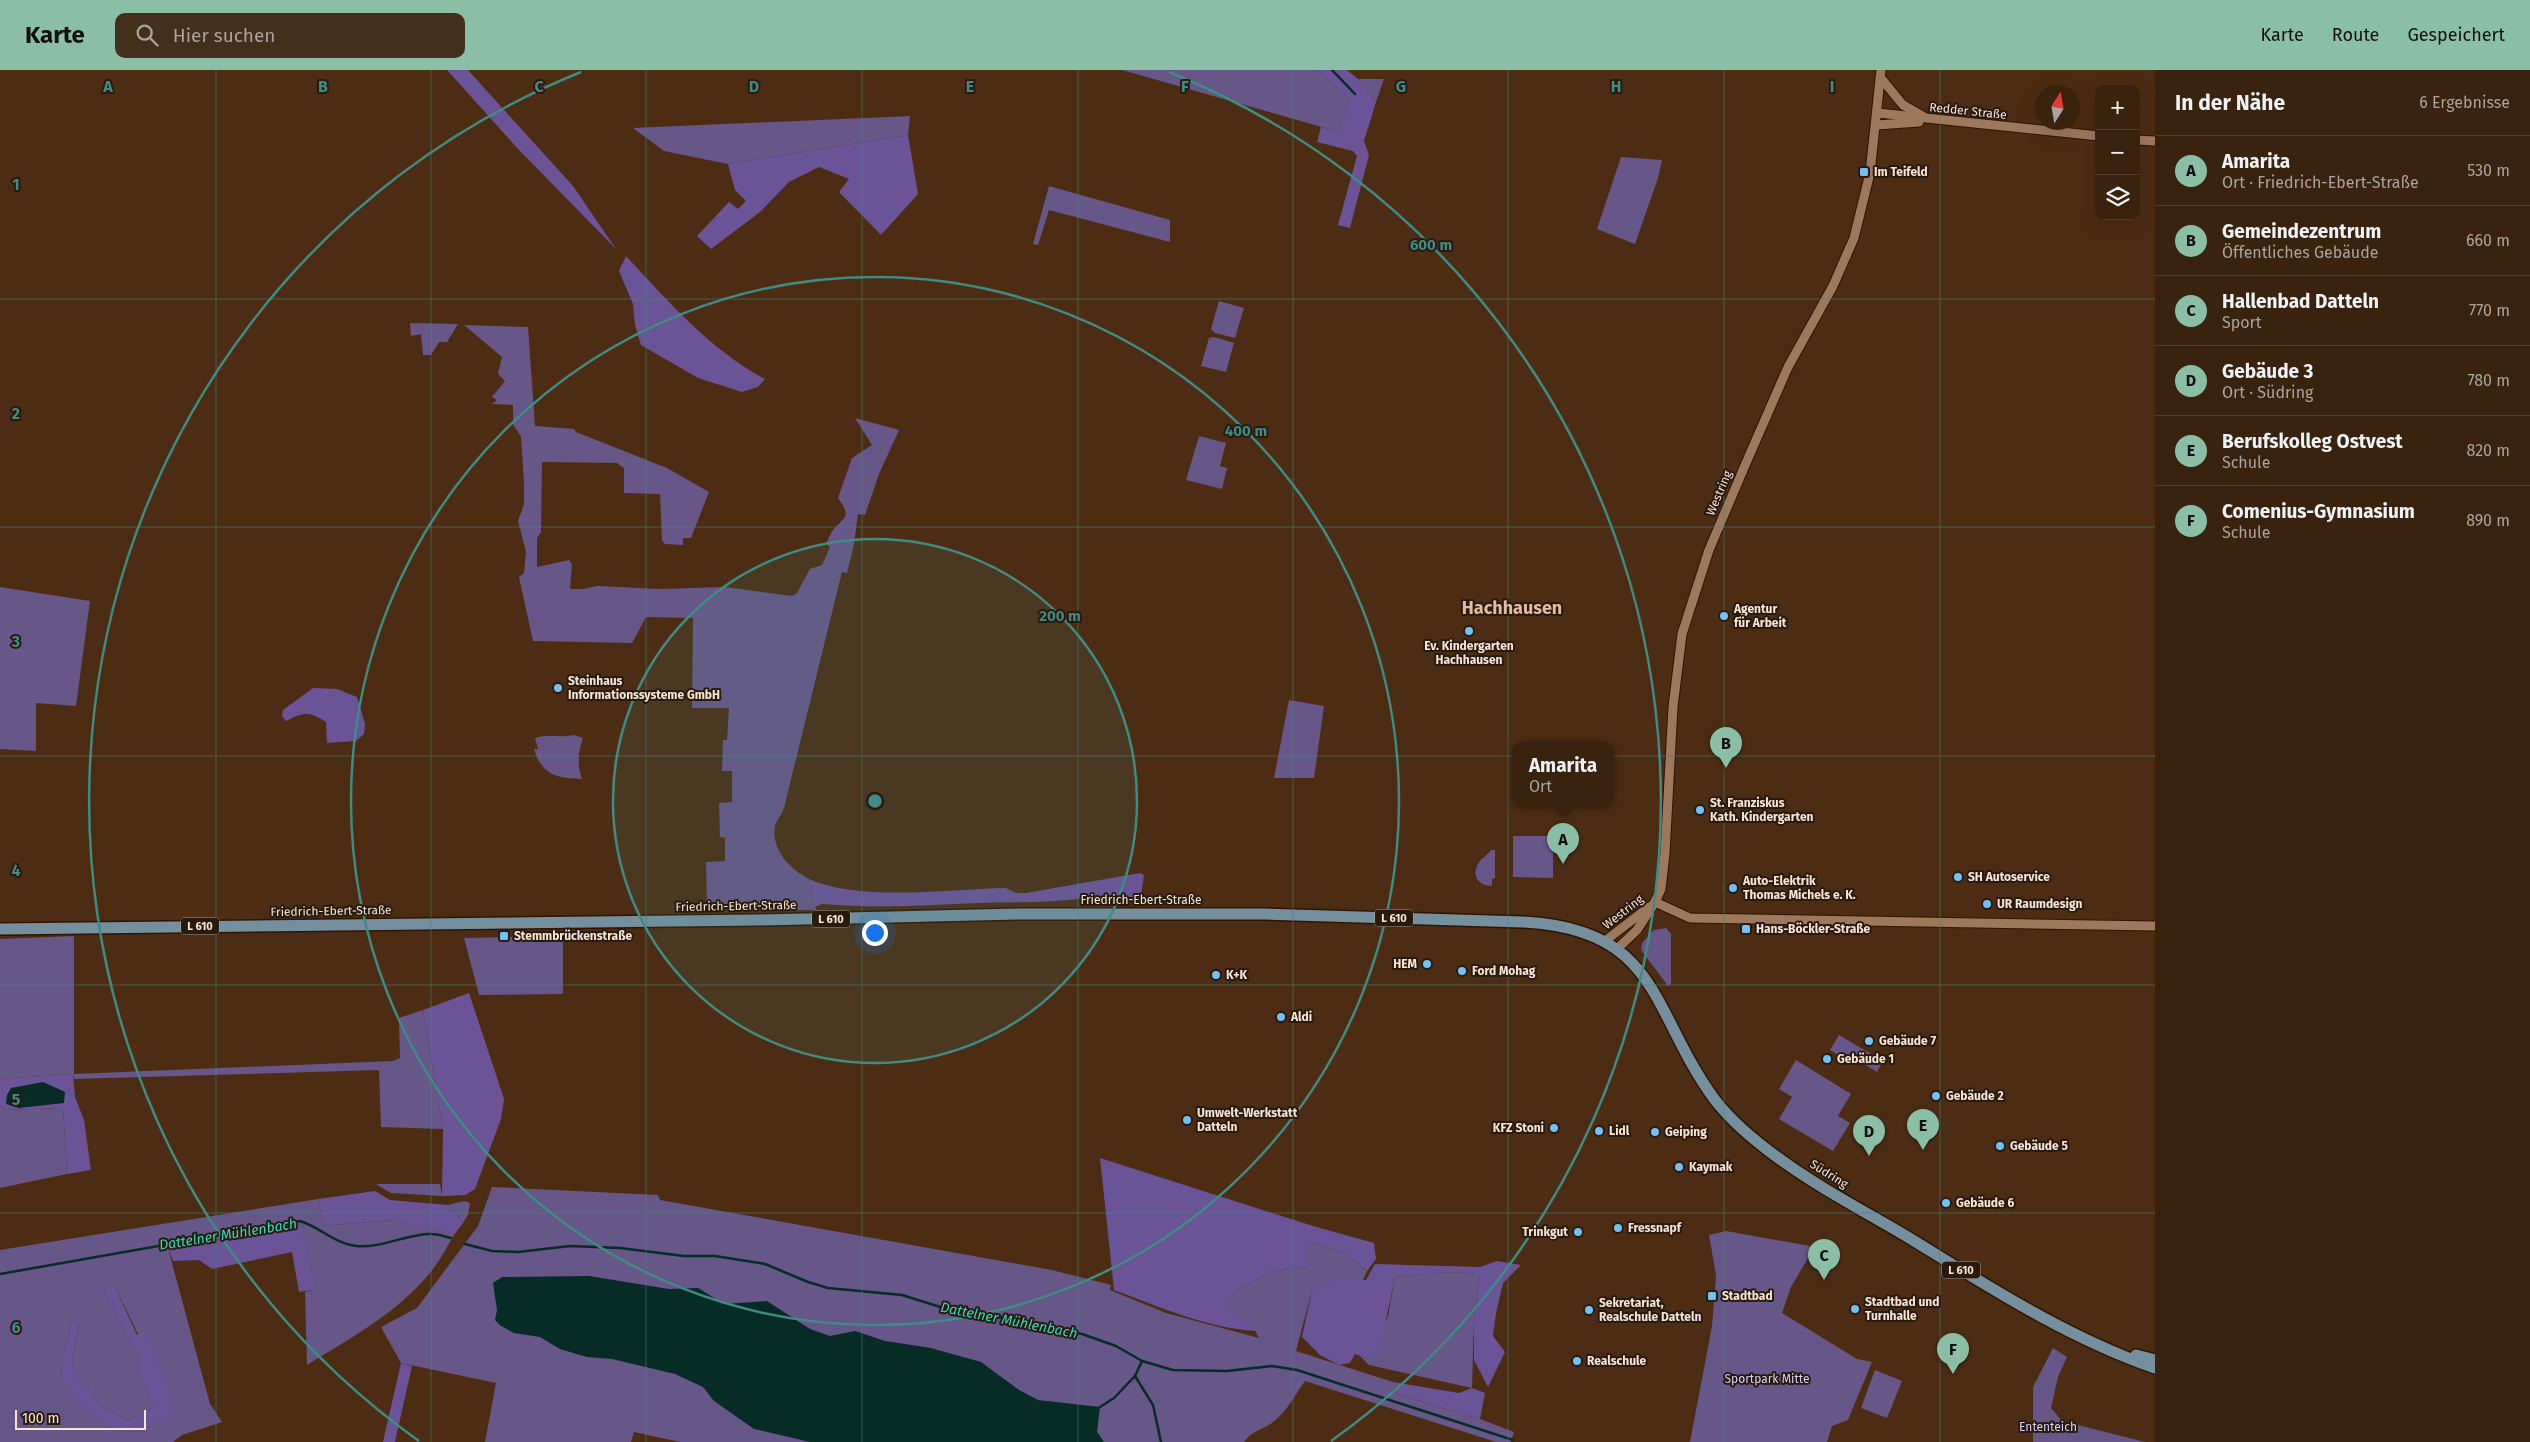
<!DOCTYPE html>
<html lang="de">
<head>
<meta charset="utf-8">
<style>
  body { margin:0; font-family:"Fira Sans",sans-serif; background:#442f1c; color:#f1f3f6 }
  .controls { position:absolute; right:15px; top:15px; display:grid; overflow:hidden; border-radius:10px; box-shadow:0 5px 20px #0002 }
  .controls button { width:45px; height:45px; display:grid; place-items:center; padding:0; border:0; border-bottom:1px solid #533f2e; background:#39220e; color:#f1f3f6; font:25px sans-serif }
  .compass { position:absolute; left:2035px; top:15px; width:45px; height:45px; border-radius:50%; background:#39220e; box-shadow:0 5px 20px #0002; rotate:11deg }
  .scale { position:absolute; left:15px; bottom:12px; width:131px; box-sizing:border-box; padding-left:5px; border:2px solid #f9e5d6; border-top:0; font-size:14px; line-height:18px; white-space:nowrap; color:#f9e5d6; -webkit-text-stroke:4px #281a0f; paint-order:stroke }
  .you { position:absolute; left:874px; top:862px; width:18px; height:18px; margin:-12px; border:4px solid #fff; border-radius:50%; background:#1a73e8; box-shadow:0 0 0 8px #1a73e833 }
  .badge { display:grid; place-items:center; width:32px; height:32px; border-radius:50%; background:#8abfa5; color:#111; font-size:16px; font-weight:700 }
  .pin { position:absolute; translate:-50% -41px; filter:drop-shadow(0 1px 2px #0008) }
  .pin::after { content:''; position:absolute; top:26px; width:18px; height:15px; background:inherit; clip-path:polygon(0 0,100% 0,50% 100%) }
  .popup { position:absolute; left:1512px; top:672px; width:102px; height:65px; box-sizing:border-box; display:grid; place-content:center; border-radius:10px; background:#39220e; filter:drop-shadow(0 1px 4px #0005); font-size:16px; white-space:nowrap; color:#aba49e }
  .popup b { font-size:19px; color:#f1f3f6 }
  .popup::after { content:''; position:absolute; left:50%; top:100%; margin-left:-10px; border:10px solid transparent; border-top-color:#39220e }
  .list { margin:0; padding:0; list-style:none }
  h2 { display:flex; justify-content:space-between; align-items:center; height:65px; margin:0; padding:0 20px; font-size:21px }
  h2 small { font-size:16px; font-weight:400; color:#aba49e }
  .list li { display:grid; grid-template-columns:32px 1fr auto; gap:15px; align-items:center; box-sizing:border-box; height:70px; padding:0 20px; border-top:1px solid #533f2e }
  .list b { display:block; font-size:19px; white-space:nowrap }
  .list p { margin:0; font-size:16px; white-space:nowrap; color:#aba49e }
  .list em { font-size:16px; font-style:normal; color:#aba49e }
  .icon { flex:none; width:28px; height:28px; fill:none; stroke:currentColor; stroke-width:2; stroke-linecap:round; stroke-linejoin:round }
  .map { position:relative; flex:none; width:2155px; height:1372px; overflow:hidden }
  header { display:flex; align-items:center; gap:30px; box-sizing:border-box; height:70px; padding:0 25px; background:#8abfa5; color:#111 }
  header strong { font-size:24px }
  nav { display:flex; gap:28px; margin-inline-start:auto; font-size:18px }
  .search { width:350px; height:45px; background:#442f1c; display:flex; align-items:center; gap:12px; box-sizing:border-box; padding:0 18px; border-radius:10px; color:#aba49e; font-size:19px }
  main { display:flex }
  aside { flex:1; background:#39220e }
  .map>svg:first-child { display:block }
  .green { fill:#675688; fill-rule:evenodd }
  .forest { fill:#6b5397 }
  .water { fill:#062c25 }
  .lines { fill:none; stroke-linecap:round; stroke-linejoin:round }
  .stream { stroke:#062c25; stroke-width:2.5 }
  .minor-casing { stroke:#311400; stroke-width:11 }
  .major-casing { stroke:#311400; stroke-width:14 }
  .minor { stroke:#9c785d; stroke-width:9 }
  .major { stroke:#758f9f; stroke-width:11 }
  .grid { fill:none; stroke:#3e8c83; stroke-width:1; stroke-opacity:0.55 }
  .ring { fill:none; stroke:#3e8c83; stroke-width:2.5 }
  .poi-dot { fill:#72c1f5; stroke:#281a0f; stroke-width:2 }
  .labels { text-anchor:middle; stroke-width:4; stroke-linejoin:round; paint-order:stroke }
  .shield { fill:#281a0f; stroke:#baa89a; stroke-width:1 }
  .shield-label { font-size:11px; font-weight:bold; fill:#f9e5d6 }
  .street-label { font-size:12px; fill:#f9e5d6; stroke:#281a0f }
  .poi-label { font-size:12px; font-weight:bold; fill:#f9e5d6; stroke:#281a0f; text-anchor:start }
  .park-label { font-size:12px; fill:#dacef6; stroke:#281a0f }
  .water-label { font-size:14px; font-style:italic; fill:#31dcc1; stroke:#281a0f }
  .district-label { font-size:18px; font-weight:bold; fill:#e2bc9f; stroke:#281a0f }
  .grid-label { font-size:16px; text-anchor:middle; font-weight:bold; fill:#3e8c83; stroke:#281a0f; stroke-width:4; stroke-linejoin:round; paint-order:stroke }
  .centre { fill:#3e8c83; stroke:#281a0f; stroke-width:2.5 }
  .ring-label { font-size:15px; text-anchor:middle; font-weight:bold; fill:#3e8c83; stroke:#281a0f; stroke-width:4; stroke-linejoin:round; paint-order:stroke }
</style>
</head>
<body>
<header>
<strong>Karte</strong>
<div class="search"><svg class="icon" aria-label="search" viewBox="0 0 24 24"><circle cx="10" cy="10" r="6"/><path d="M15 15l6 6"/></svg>Hier suchen</div>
<nav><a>Karte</a><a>Route</a><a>Gespeichert</a></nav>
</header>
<main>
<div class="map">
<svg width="2155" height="1372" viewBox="0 0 2155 1372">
  <rect width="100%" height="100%" fill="#4c2d13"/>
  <!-- green -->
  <g class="green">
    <path d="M1122,0H1318L1349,29L1339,62Z"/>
    <path d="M1358,9H1384L1376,32Z"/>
    <path d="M910,46L908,65L728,94L664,81L633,58Z"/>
    <path d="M1621,87L1662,90L1658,108L1635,174L1597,159Z"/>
    <path d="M1049,116L1170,150V172L1049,140L1038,175L1033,174Z"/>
    <path d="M1219,231L1244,238L1235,268L1215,263L1211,259Z"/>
    <path d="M410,253L458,254L447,272H439L431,285H423L421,264L411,266Z"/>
    <path d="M464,255L528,257L535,356L574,359L576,362L667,398L709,422L691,468H683V475L665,474L662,470L660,424L624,423V398L617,393L542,392L541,462L537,468V497L569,490L572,494L570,519H584L597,516L659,519L725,517L792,526L797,523L810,499L822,495L830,477L826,474C828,470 830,463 834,459C846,446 851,446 838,428L852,388L872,375L855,348L899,360L879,404L865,445L858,444L854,474L847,503L842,502L784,738C782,744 776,751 775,756C771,780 790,799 809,809L816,840H796L776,834L707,835L706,792L725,791V768L720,767L719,733L732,732V701H722L723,670H727L729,638H692L693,548L646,547L632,573L533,571L519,507L524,503L526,482L518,451L524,434V413L521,367L513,354V335L492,334L497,330L492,327L505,311L498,304L502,287Z"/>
    <path d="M1214,267L1234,273L1226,302L1201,296L1209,268Z"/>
    <path d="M1199,366L1226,373L1220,396L1227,398L1222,419L1186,410Z"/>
    <path d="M0,517L90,531L76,636L36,633V681L0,679Z"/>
    <path d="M1289,630L1324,636L1314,708H1274Z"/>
    <path d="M574,665L583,668C578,682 577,695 582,709C558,708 542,706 534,679H538L535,668C547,664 561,668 574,665Z"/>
    <path d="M1513,766H1553V808L1513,807Z"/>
    <path d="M1491,780H1495V808L1492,809V816C1478,816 1470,804 1480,791C1483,787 1488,785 1491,780Z"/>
    <path d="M1666,858L1671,864V914L1668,916L1641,880L1642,873L1654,860Z"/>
    <path d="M74,866V1004L393,991L400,988L399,948L423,940L443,1059L381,1057L379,1000L74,1009L73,1004L0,1009V869Z"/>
    <path d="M563,866V924L479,925L464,868Z"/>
    <path d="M1839,965L1883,991L1877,1002L1859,991L1858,993L1846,986L1844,989L1830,980Z"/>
    <path d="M1796,990L1851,1024L1838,1046L1850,1053L1833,1081L1779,1049L1792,1027L1779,1019Z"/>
    <path d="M0,1035L5,1040L63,1038L67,1104L0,1118Z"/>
    <path d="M376,1114H440L442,1126L391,1123Z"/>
    <path d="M492,1117L658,1125L660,1130L1052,1200L1111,1215L1110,1220L1166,1243L1259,1268L1252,1254L1222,1237L1235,1222L1272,1201L1308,1197V1172L1343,1182L1367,1201L1363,1210H1330L1312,1220L1296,1281L1393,1312L1398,1324L1480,1349L1514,1362L1511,1372H1496L1305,1311C1295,1325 1287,1341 1273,1352C1263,1360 1251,1361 1244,1372H680L634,1362L631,1372H485L496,1313L401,1293L381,1257L417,1238L478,1156Z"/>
    <path d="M318,1129L323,1156L393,1150L454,1165C448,1175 443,1185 436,1195C403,1240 354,1266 307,1295L305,1222L315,1220L302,1155L168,1178L210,1334L222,1352L182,1365L173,1372H0V1180ZM114,1215L177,1344C163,1350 145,1362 130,1362C106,1363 67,1331 62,1307C59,1293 70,1266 71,1250L79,1254L72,1293L84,1315L101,1335L128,1351L153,1338L136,1295L140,1290L103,1220Z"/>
    <path d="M464,1131L470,1133L468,1145L463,1153L448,1135Z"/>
    <path d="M1726,1161L1810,1176L1811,1183L1791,1217L1782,1243L1857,1289L1872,1292L1848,1350L1832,1356L1827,1372H1690L1712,1256L1716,1205L1709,1165Z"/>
    <path d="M1448,1202L1480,1204L1474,1250L1472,1318L1369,1295L1359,1285L1369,1289L1388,1246L1395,1207Z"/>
    <path d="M2053,1278L2067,1287L2058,1307L2051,1338L2062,1351L2145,1372H2033V1317Z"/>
    <path d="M1875,1300L1902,1311L1887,1348L1861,1338Z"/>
  </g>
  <!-- forest -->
  <g class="forest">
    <path d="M447,0H468L573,116L616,179L519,80Z"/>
    <path d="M1318,0H1347L1358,9L1376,32L1364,71L1369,85L1350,158L1338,155L1357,86L1353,81L1317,72L1321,57L1339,62L1349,29Z"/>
    <path d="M908,65L918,124L881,165L839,122L849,109L819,97L789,112L760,142L711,179L697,166L729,132L738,139L746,131L735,120L728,94Z"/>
    <path d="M626,186C669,232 709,279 765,309L758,317L742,322L698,308L641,275L635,255L633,234L619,201Z"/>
    <path d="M313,618L337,619L357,627L365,654L364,664L356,671L327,673L326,652C309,641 304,642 286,651L282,646L283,640Z"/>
    <path d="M1140,803L1144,805L1141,826C1136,831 1098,827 1086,828C1050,833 1014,832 979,833C927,835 874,839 822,834L815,837L809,809C859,832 950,819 1006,818L1016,823H1026Z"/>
    <path d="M469,923L504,1029L501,1049L475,1119L465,1125L442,1126L443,1059L423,940Z"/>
    <path d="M73,1004L75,1027L84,1050L91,1100L67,1104L63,1038L5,1040L0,1035V1009Z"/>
    <path d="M1100,1088L1313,1156L1374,1173L1376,1189L1367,1201L1343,1182L1308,1172V1197L1272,1201L1235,1222L1223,1237L1252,1254L1258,1261C1209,1259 1160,1237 1114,1220Z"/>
    <path d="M375,1121L390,1130L448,1135L463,1153L454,1165L392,1150L323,1156L318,1129Z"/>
    <path d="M302,1155L316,1220L299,1222L292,1182L212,1199L199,1190L173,1191L168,1178Z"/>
    <path d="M1497,1191L1521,1195L1503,1213L1496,1243L1493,1266L1505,1282L1488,1317L1474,1290V1250L1480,1204L1448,1202L1395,1207L1379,1283L1369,1289L1355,1284L1350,1293L1339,1295L1320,1285L1302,1267L1312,1220L1330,1210H1366L1375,1194L1480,1197Z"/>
    <path d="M114,1215L137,1265H148L177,1344C163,1350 145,1362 130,1362C106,1363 66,1331 62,1307C59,1293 70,1266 71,1250L79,1253L72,1293L84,1315L101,1335L128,1351L153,1338L136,1295L140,1290L103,1220Z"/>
    <path d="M401,1293L412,1296L395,1372H383Z"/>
    <path d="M1393,1312L1459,1323L1472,1318L1485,1323L1480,1349L1398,1324Z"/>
  </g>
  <!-- water -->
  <g class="water">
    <path d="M43,1012L65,1022L64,1033L19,1038L6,1034L7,1025L11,1018Z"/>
    <path d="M589,1206L669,1219L698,1218L724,1234L767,1231L810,1259L830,1266L855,1261L885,1271L931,1278L981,1292L1019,1320L1038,1330L1100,1337L1097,1362L1104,1372H810L754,1359L714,1331L703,1317L675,1304L612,1289L587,1287L560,1279L540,1267L514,1263L501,1256L495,1250L497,1240L493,1213L502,1207Z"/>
  </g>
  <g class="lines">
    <!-- stream -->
    <g class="stream">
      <path d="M1332,0L1355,24"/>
      <path d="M465,1174L492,1181L518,1182L570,1176L620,1178L684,1186H715L765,1194L808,1212L828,1218L902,1225L953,1241L1019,1250L1082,1264L1116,1276L1142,1291L1173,1300L1227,1301L1272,1296L1297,1300L1513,1370"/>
      <path d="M0,1204L300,1151C320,1157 335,1174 356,1176C381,1179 412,1162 432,1164C439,1164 445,1167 451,1168"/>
      <path d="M1142,1291L1135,1306L1153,1335L1161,1372"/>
      <path d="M1100,1337L1114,1328L1135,1306"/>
    </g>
    <!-- minor casing -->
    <g class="minor-casing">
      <g id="minor">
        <path d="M1880,7L1903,35L1924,47"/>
        <path d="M1878,43L2099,66"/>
        <path d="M1877,55L1919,52"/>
        <path d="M2136,70L2155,71"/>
        <path d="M1655,832L1690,848L2155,856"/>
        <path d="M1605,871L1649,837"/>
        <path d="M1617,879L1637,860L1655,832L1661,819L1665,783L1673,637L1682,564L1709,480L1746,393L1788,297L1833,216L1854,168L1870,103L1881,0"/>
      </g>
    </g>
    <!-- major casing -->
    <g class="major-casing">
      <g id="major">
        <path d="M0,859L758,850L1019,844H1265L1523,852C1661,859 1650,942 1715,1030C1732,1052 1755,1071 1777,1087C1819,1118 1866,1142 1911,1169C1989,1217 2068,1268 2155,1298"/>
        <path d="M2136,1285L2155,1290"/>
      </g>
    </g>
    <!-- minor -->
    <use href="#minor" class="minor"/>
    <!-- major -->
    <use href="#major" class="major"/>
  </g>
  <!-- grid -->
  <path class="grid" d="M216,0V1372M431,0V1372M646,0V1372M862,0V1372M1078,0V1372M1293,0V1372M1508,0V1372M1724,0V1372M1940,0V1372M0,229H2155M0,457H2155M0,686H2155M0,915H2155M0,1143H2155"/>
  <!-- distance rings -->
  <circle cx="875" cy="731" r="262" fill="#3e8c83" fill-opacity=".12"/>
  <g class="ring">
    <circle cx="875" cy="731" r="262"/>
    <circle cx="875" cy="731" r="524"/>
    <path d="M419 1371A786 786 0 0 1 581 2M1169 2A786 786 0 0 1 1331 1371"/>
  </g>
  <!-- markers -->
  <g class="poi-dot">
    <rect x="1859" y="97" width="10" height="10" rx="2.5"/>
    <circle cx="1724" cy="546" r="5"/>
    <circle cx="1469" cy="561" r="5"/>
    <circle cx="558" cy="618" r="5"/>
    <circle cx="1700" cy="740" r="5"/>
    <circle cx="1958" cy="807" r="5"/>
    <circle cx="1733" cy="818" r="5"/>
    <circle cx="1987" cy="834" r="5"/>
    <rect x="1741" y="854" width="10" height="10" rx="2.5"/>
    <rect x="499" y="861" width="10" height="10" rx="2.5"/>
    <circle cx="1427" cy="894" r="5"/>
    <circle cx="1462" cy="901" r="5"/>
    <circle cx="1216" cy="905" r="5"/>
    <circle cx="1281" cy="947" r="5"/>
    <circle cx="1869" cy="971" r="5"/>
    <circle cx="1827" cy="989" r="5"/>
    <circle cx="1936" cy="1026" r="5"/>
    <circle cx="1187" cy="1050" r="5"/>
    <circle cx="1554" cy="1058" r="5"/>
    <circle cx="1599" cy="1061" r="5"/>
    <circle cx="1655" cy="1062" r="5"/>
    <circle cx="2000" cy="1076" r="5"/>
    <circle cx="1679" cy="1097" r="5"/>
    <circle cx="1946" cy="1133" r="5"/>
    <circle cx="1618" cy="1158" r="5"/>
    <circle cx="1578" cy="1162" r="5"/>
    <rect x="1707" y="1221" width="10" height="10" rx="2.5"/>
    <circle cx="1855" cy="1239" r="5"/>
    <circle cx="1589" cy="1240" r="5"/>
    <circle cx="1577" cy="1291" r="5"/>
  </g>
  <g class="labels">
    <!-- shield labels -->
    <g class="shield">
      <rect x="1375" y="839.5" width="38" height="17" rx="4"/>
      <rect x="812" y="840.5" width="38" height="17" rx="4"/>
      <rect x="181" y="847.5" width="38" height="17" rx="4"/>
      <rect x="1942" y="1191.5" width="38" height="17" rx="4"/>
    </g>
    <g class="shield-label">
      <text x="1394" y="852">L 610</text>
      <text x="831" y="853">L 610</text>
      <text x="200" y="860">L 610</text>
      <text x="1961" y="1204">L 610</text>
    </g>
    <!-- street labels -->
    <g class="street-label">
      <text transform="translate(1968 41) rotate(6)" y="4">Redder Straße</text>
      <text transform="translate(1719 423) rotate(-67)" y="4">Westring</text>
      <text x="1141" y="834">Friedrich-Ebert-Straße</text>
      <text transform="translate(736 836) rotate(-1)" y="4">Friedrich-Ebert-Straße</text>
      <text transform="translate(331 841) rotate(-1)" y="4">Friedrich-Ebert-Straße</text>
      <text transform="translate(1623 842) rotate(-38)" y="4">Westring</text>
      <text transform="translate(1829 1104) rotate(32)" y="4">Südring</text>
    </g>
    <!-- poi labels -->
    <g class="poi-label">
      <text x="1874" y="106">Im Teifeld</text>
      <text x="1734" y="543">Agentur<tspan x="1734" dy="14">für Arbeit</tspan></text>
      <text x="1469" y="580" text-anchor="middle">Ev. Kindergarten<tspan x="1469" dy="14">Hachhausen</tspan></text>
      <text x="568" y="615">Steinhaus<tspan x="568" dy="14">Informationssysteme GmbH</tspan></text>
      <text x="1710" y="737">St. Franziskus<tspan x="1710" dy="14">Kath. Kindergarten</tspan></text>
      <text x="1968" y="811">SH Autoservice</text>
      <text x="1743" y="815">Auto-Elektrik<tspan x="1743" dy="14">Thomas Michels e. K.</tspan></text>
      <text x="1997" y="838">UR Raumdesign</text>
      <text x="1756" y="863">Hans-Böckler-Straße</text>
      <text x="514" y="870">Stemmbrückenstraße</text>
      <text x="1417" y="898" text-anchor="end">HEM</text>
      <text x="1472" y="905">Ford Mohag</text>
      <text x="1226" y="909">K+K</text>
      <text x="1291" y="951">Aldi</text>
      <text x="1879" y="975">Gebäude 7</text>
      <text x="1837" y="993">Gebäude 1</text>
      <text x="1946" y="1030">Gebäude 2</text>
      <text x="1197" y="1047">Umwelt-Werkstatt<tspan x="1197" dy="14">Datteln</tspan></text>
      <text x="1544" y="1062" text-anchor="end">KFZ Stoni</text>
      <text x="1609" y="1065">Lidl</text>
      <text x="1665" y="1066">Geiping</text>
      <text x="2010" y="1080">Gebäude 5</text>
      <text x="1689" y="1101">Kaymak</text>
      <text x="1956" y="1137">Gebäude 6</text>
      <text x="1628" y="1162">Fressnapf</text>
      <text x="1568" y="1166" text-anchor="end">Trinkgut</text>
      <text x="1722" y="1230">Stadtbad</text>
      <text x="1865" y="1236">Stadtbad und<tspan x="1865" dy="14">Turnhalle</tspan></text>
      <text x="1599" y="1237">Sekretariat,<tspan x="1599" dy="14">Realschule Datteln</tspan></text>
      <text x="1587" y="1295">Realschule</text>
    </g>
    <!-- park labels -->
    <g class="park-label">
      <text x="1767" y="1313">Sportpark Mitte</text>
      <text x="2048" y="1361">Ententeich</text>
    </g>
    <!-- water labels -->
    <g class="water-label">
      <text transform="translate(228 1164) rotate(-9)" y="5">Dattelner Mühlenbach</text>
      <text transform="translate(1009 1250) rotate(11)" y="5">Dattelner Mühlenbach</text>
    </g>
    <!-- district labels -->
    <g class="district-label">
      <text x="1512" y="544">Hachhausen</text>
    </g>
  </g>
  <g class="grid-label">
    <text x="108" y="22">A</text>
    <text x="323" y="22">B</text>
    <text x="539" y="22">C</text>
    <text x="754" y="22">D</text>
    <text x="970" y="22">E</text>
    <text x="1185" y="22">F</text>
    <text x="1401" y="22">G</text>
    <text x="1616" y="22">H</text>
    <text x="1832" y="22">I</text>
    <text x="16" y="120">1</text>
    <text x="16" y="349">2</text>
    <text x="16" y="577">3</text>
    <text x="16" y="806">4</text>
    <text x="16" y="1035">5</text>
    <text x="16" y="1263">6</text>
  </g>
  <circle cx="875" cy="731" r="8" class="centre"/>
  <g class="ring-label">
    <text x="1431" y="180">600 m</text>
    <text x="1246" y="366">400 m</text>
    <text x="1060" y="551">200 m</text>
  </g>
</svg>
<div class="controls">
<button>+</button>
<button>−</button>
<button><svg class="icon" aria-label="layers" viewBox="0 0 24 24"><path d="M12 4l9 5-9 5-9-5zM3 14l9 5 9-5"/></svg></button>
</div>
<svg class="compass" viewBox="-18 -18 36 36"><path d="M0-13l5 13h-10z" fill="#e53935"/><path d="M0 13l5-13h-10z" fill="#aba49e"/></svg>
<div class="scale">100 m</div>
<div class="you"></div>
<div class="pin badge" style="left:1563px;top:794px">A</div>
<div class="popup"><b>Amarita</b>Ort</div>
<div class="pin badge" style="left:1726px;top:698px">B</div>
<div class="pin badge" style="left:1824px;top:1210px">C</div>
<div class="pin badge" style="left:1869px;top:1086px">D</div>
<div class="pin badge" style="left:1923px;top:1080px">E</div>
<div class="pin badge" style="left:1953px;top:1304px">F</div>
</div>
<aside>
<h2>In der Nähe<small>6 Ergebnisse</small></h2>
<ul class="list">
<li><span class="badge">A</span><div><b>Amarita</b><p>Ort · Friedrich-Ebert-Straße</p></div><em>530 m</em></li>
<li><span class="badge">B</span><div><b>Gemeindezentrum</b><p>Öffentliches Gebäude</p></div><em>660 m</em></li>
<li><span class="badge">C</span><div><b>Hallenbad Datteln</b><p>Sport</p></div><em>770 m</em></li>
<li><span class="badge">D</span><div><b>Gebäude 3</b><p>Ort · Südring</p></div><em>780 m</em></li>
<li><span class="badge">E</span><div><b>Berufskolleg Ostvest</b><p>Schule</p></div><em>820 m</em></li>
<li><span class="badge">F</span><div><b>Comenius-Gymnasium</b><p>Schule</p></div><em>890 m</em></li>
</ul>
</aside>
</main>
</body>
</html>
